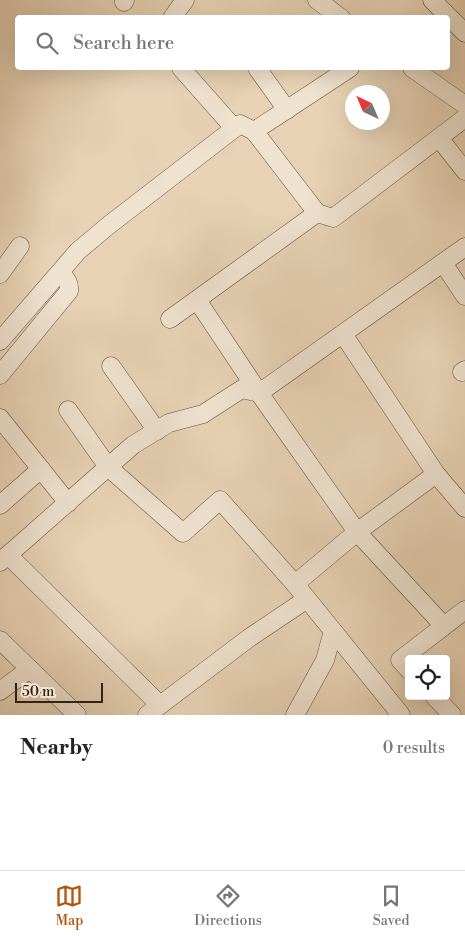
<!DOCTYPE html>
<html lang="en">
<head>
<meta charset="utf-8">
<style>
  body { margin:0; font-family:"Libre Bodoni",serif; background:#f2f2f2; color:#222 }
  .controls { position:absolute; right:15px; bottom:15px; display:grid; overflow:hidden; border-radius:5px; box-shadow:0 5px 20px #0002 }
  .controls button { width:45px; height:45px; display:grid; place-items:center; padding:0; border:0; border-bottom:1px solid #e0e0e0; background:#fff; color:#222; font:25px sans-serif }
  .compass { position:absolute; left:345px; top:85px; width:45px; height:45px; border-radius:50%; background:#fff; box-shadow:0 5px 20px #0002; rotate:316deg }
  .scale { position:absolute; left:15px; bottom:12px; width:88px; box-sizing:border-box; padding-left:5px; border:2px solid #342218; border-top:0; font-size:14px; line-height:18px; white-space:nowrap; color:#342218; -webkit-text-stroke:4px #efe2cf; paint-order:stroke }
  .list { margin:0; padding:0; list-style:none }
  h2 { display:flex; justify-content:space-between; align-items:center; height:65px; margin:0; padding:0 20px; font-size:21px }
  h2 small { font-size:16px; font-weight:400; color:#767676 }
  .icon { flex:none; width:28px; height:28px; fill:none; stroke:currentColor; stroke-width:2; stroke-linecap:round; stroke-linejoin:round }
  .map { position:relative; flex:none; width:465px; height:715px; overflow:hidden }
  .search { position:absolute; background:#fff; box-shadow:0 5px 20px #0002; left:15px; right:15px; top:15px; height:55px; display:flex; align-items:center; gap:12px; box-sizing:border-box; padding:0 18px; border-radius:5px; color:#767676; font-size:19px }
  .sheet { height:155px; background:#fff }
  nav { display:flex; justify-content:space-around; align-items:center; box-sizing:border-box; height:70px; border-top:1px solid #e0e0e0; background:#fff; font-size:14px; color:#767676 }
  nav a { display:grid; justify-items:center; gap:2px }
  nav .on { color:#b45309 }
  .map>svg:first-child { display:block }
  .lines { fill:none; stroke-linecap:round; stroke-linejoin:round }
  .minor-casing { stroke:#614e3f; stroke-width:19 }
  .minor { stroke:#efe2cf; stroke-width:18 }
</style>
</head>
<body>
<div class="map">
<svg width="465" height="715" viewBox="0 0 465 715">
  <rect width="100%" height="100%" fill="#e7d2b5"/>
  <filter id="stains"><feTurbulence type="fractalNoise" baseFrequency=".004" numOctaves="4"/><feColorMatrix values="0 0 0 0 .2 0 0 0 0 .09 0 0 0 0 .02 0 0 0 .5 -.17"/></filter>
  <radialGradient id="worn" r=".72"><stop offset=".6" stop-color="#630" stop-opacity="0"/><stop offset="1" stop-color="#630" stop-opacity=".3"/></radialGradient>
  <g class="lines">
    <!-- minor casing -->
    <g class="minor-casing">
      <g id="minor">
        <path d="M317,0L341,18"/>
        <path d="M432,0L465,33"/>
        <path d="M124,2L125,0"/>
        <path d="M172,18L185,0"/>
        <path d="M181,68L234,128"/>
        <path d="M257,68L287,110"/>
        <path d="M412,68L465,105"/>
        <path d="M254,131L317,213"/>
        <path d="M439,138L465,171"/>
        <path d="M443,263L465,296"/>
        <path d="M0,274L20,246"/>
        <path d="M197,300L259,393"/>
        <path d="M170,319L317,213L333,218L465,118"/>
        <path d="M343,334L436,474L357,532L295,584L401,715"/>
        <path d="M0,341L78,251L109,225L240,124L254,131L350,68"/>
        <path d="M111,366L157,431"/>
        <path d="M462,372L465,370"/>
        <path d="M0,375L69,291C70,282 66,279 60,273"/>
        <path d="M68,410L108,467L183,533L220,500L295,584"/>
        <path d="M0,418L68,503"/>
        <path d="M436,474L465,508"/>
        <path d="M0,505L41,469"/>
        <path d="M8,555L160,705"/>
        <path d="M0,562L133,445L169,423L203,414L242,389L259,393"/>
        <path d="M444,626L357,532L259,393L465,247"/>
        <path d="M0,640L77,715"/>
        <path d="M409,670L400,660L465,610"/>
        <path d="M0,691L30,669"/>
        <path d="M434,696L452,715"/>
        <path d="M147,715L249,638L307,599"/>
        <path d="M295,715L325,660L333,631"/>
      </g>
    </g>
    <!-- minor -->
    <use href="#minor" class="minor"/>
  </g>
  <rect width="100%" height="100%" filter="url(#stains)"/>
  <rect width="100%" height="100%" fill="url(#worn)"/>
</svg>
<div class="controls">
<button><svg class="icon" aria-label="locate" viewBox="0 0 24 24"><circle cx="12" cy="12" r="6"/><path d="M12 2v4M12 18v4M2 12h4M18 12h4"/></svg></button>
</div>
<svg class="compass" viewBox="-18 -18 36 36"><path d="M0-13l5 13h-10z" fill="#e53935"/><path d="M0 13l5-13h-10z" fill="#767676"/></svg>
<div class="scale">50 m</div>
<div class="search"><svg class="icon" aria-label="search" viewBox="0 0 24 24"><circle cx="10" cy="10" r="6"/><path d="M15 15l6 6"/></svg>Search here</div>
</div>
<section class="sheet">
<h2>Nearby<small>0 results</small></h2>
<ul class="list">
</ul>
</section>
<nav>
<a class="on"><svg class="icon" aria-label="map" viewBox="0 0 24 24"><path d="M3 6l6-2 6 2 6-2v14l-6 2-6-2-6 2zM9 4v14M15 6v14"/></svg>Map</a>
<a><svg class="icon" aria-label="directions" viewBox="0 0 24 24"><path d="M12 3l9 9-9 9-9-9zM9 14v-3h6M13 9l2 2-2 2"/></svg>Directions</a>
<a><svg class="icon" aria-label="saved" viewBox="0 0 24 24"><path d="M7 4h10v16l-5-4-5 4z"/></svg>Saved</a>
</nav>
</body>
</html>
